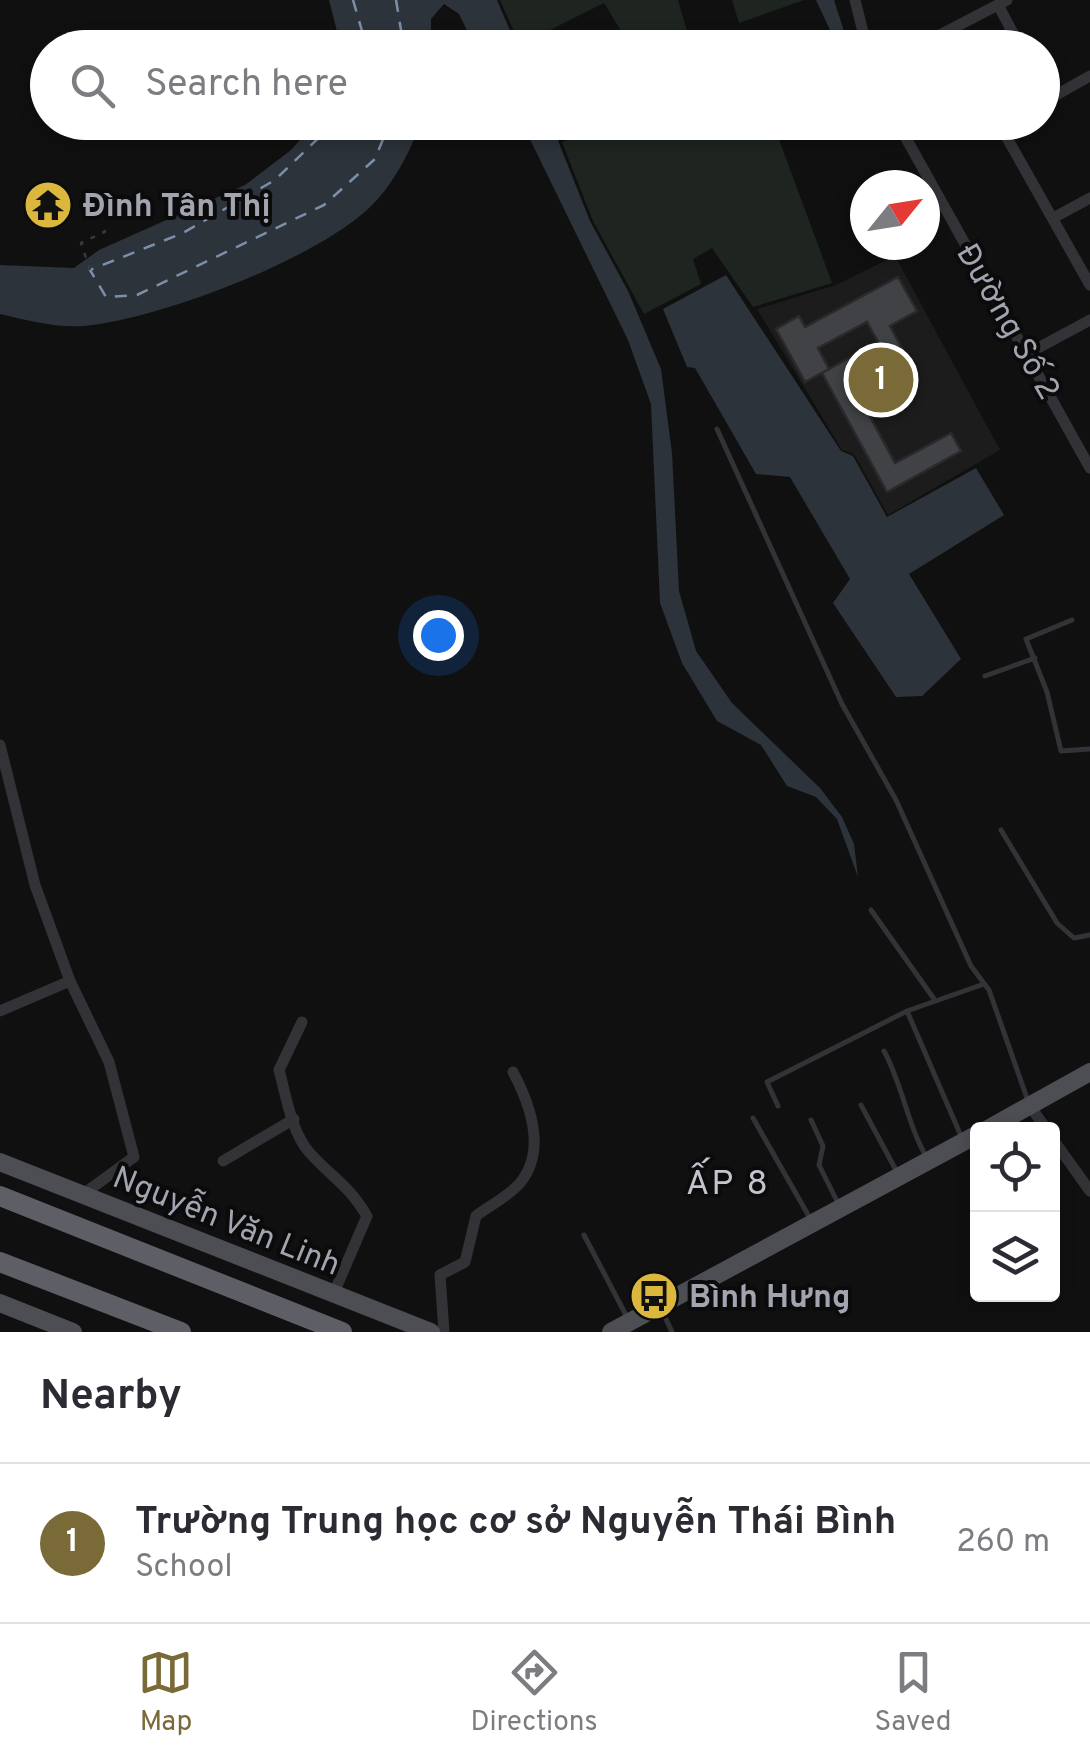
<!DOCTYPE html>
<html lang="en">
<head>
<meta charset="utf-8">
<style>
  body { margin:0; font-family:Overpass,sans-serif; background:#f2f2f3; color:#2b2b33 }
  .controls { position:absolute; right:30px; bottom:30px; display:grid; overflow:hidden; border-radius:10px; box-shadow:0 5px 15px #0003 }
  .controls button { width:90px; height:90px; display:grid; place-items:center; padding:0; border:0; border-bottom:2px solid #e1e1e2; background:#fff; color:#2b2b33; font:50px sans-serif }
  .compass { position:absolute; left:850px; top:170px; width:90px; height:90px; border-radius:50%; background:#fff; box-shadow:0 5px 15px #0003; rotate:60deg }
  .you { position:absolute; left:438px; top:635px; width:35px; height:35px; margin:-25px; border:8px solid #fff; border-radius:50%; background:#1a73e8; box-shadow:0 0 0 15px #1a73e833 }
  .badge { display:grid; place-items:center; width:65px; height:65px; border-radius:50%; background:#7a6a38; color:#fff; font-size:32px; font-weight:700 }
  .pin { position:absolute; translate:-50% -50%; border:5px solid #fff; box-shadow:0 2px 10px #0006 }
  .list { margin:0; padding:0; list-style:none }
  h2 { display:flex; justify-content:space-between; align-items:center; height:130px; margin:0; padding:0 40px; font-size:42px }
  h2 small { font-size:32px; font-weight:400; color:#7c7c81 }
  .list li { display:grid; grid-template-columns:65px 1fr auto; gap:30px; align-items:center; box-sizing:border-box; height:160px; padding:0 40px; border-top:2px solid #e1e1e2 }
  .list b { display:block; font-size:38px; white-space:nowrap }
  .list p { margin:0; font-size:32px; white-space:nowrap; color:#7c7c81 }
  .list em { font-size:32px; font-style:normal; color:#7c7c81 }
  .icon { flex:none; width:55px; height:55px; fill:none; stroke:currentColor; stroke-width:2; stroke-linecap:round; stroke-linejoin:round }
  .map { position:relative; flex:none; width:1090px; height:1332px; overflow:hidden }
  .search { position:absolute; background:#fff; box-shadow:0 5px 15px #0003; left:30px; right:30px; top:30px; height:110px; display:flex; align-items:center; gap:25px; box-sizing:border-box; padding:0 35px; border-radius:55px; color:#7c7c81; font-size:38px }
  .sheet { height:290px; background:#fff }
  nav { display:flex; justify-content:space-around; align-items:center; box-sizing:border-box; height:140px; border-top:2px solid #e1e1e2; background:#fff; font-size:28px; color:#7c7c81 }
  nav a { display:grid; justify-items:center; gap:5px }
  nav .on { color:#7a6a38 }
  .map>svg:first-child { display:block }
  .built { fill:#1c1c1d }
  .green { fill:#1e2520 }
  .water { fill:#2d333a }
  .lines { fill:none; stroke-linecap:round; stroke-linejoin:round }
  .ferry { stroke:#7c8fa8; stroke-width:2.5; stroke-dasharray:12 10; stroke-linecap:butt }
  .building { fill:#414246; stroke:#2a2a2c; stroke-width:2.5 }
  .path { stroke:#393a3e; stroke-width:2.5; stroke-dasharray:5 8; stroke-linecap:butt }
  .lane { stroke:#333337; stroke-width:5 }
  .street { stroke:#333337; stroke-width:11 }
  .primary { stroke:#4d4e54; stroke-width:18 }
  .highway { stroke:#5e5f66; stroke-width:20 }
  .labels { text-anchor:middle; stroke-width:8; stroke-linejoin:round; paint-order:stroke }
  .poi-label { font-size:32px; font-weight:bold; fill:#a2a5b0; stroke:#0b0b0c; text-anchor:start }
  .street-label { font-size:32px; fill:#a2a5b0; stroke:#0b0b0c }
  .neighbourhood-label { font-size:35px; letter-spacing:2.5px; fill:#c3c4cd; stroke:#0b0b0c }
</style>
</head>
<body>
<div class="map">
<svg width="1090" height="1332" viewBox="0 0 1090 1332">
  <rect width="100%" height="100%" fill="#101011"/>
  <!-- built -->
  <path class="built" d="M895,256L1000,450L888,515L854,454L842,450L757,309L836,285Z"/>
  <!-- green -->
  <g class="green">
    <path d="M500,0H678L690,42L680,47H631L604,3L520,45Z"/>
    <path d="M732,0H804L739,23Z"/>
    <path d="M615,123H773L832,283L753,307L712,248L693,259L701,284L644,314L593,221L562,142Z"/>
  </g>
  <!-- water -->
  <g class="water">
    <path d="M329,0H497L517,47H475L459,14L444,4L431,19V47H341Z"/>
    <path d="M816,0H834L849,47H838Z"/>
    <path d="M315,123H420C412,149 394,182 375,202C324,257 158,320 83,326C56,328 26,320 0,314V265L74,268L99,250L245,185L291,150Z"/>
    <path d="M522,123H551L590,221L628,291L661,369L672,453L679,591L696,651L732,703L820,788L842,817L854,844L858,877L837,819L816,797L787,786L761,745L717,721L682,663L660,603L651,404L628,340Z"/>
    <path d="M726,275L841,451L853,456L887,517L976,468L1004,515L909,574L961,659L922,696L896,697L833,603L850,579L790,477L756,474L695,368L687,367L663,309Z"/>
  </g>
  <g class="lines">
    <!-- ferry -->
    <g class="ferry">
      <path d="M353,0L367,48"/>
      <path d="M396,0L404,48"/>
      <path d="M335,122L275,180L183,233L90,270L106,297L137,295L324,205L375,159L390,122"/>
    </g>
  </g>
  <!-- building -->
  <path class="building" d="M898,277L917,311L890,326L911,365L895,374L887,358L850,379L895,463L951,433L961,451L887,492L822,373L878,342L867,322L818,348L829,369L805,382L776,329L799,316L805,327Z"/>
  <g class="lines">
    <!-- path -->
    <path class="path" d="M90,270L81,243L106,231"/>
    <!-- lane -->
    <g class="lane">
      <path d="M717,429L842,704L896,800L971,966L989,990L1028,1101"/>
      <path d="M1072,620L1026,639L1047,692L1061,751L1090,749"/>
      <path d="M985,676L1035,658"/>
      <path d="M1001,830L1057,923L1074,938L1090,935"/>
      <path d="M871,910L934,999"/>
      <path d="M907,1011L961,1136"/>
      <path d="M884,1051C903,1086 907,1124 927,1158"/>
      <path d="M861,1105L898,1174"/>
      <path d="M778,1106L767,1082L907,1011L984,984"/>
      <path d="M753,1118L811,1220"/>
      <path d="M811,1120L823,1146L819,1165L839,1205"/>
      <path d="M584,1235L628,1319"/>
      <path d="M661,1308L672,1332"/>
    </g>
    <!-- street -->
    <g class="street">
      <path d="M855,0L867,48"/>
      <path d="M998,5L1021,48"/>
      <path d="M704,48L732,37L739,48"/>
      <path d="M790,48L815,39L820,48"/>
      <path d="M915,48L1007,0"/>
      <path d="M1042,103L1090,76"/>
      <path d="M897,122L1090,468"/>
      <path d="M998,122L1090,285"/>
      <path d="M1053,218L1090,198"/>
      <path d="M1027,354L1090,320"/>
      <path d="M0,745L35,885L70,981L109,1062L134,1157L82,1195"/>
      <path d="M0,1011L70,981"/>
      <path d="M302,1022L279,1070C286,1095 291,1131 309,1152C331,1177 348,1184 367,1216L333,1295"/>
      <path d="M1030,1106L1047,1130"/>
      <path d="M1052,1138L1090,1191"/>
      <path d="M223,1161L294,1119"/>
      <path d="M444,1332L440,1275L465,1262L476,1216C489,1206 509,1196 520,1183C547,1150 530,1104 513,1072"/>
    </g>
    <!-- primary -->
    <g class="primary">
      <path d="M986,1130L1090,1072"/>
      <path d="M0,1162L431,1332"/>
      <path d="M0,1303L73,1332"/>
      <path d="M611,1332L978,1134"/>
    </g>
    <!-- highway -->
    <g class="highway">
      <path d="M0,1196L342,1332"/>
      <path d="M0,1262L181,1332"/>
    </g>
  </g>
  <!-- icons -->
  <defs>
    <g id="temple-disc" transform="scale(2.5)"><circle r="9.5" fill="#dbb73d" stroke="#0b0b0c"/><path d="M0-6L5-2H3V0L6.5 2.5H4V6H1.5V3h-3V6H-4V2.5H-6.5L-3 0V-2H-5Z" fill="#111"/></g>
    <g id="bus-disc" transform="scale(2.5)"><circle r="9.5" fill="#dbb73d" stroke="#0b0b0c"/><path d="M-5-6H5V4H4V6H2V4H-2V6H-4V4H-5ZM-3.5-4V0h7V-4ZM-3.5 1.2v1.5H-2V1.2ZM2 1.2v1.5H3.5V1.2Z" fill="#111"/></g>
  </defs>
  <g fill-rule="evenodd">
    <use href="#temple-disc" x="48" y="205"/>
    <use href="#bus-disc" x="654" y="1296"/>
  </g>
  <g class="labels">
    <!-- poi labels -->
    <g class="poi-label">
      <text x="83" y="216">Đình Tân Thị</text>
      <text x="689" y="1307">Bình Hưng</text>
    </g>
    <!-- street labels -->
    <g class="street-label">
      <text transform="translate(1009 321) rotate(60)" y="11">Đường Số 2</text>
      <text transform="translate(227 1220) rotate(22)" y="11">Nguyễn Văn Linh</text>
    </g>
    <!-- neighbourhood labels -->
    <g class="neighbourhood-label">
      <text x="728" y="1194">ẤP 8</text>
    </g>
  </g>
</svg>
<div class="controls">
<button><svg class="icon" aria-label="locate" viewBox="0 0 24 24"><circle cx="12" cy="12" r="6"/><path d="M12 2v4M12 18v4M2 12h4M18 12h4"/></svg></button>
<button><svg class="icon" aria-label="layers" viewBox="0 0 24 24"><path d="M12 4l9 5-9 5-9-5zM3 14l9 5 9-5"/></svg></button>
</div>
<svg class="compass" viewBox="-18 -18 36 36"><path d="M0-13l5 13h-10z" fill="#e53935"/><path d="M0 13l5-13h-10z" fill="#7c7c81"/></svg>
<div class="you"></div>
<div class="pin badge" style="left:881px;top:380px">1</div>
<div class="search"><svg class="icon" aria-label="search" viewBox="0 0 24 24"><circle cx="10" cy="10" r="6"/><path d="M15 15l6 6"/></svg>Search here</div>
</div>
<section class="sheet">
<h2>Nearby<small></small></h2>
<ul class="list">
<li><span class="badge">1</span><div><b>Trường Trung học cơ sở Nguyễn Thái Bình</b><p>School</p></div><em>260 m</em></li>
</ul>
</section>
<nav>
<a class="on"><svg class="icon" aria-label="map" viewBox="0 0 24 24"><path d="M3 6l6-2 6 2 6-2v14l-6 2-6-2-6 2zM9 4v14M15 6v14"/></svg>Map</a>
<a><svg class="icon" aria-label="directions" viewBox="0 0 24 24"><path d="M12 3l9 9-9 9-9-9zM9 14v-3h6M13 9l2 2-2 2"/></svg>Directions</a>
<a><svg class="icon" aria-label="saved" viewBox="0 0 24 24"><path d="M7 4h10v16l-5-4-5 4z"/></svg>Saved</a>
</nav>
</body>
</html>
